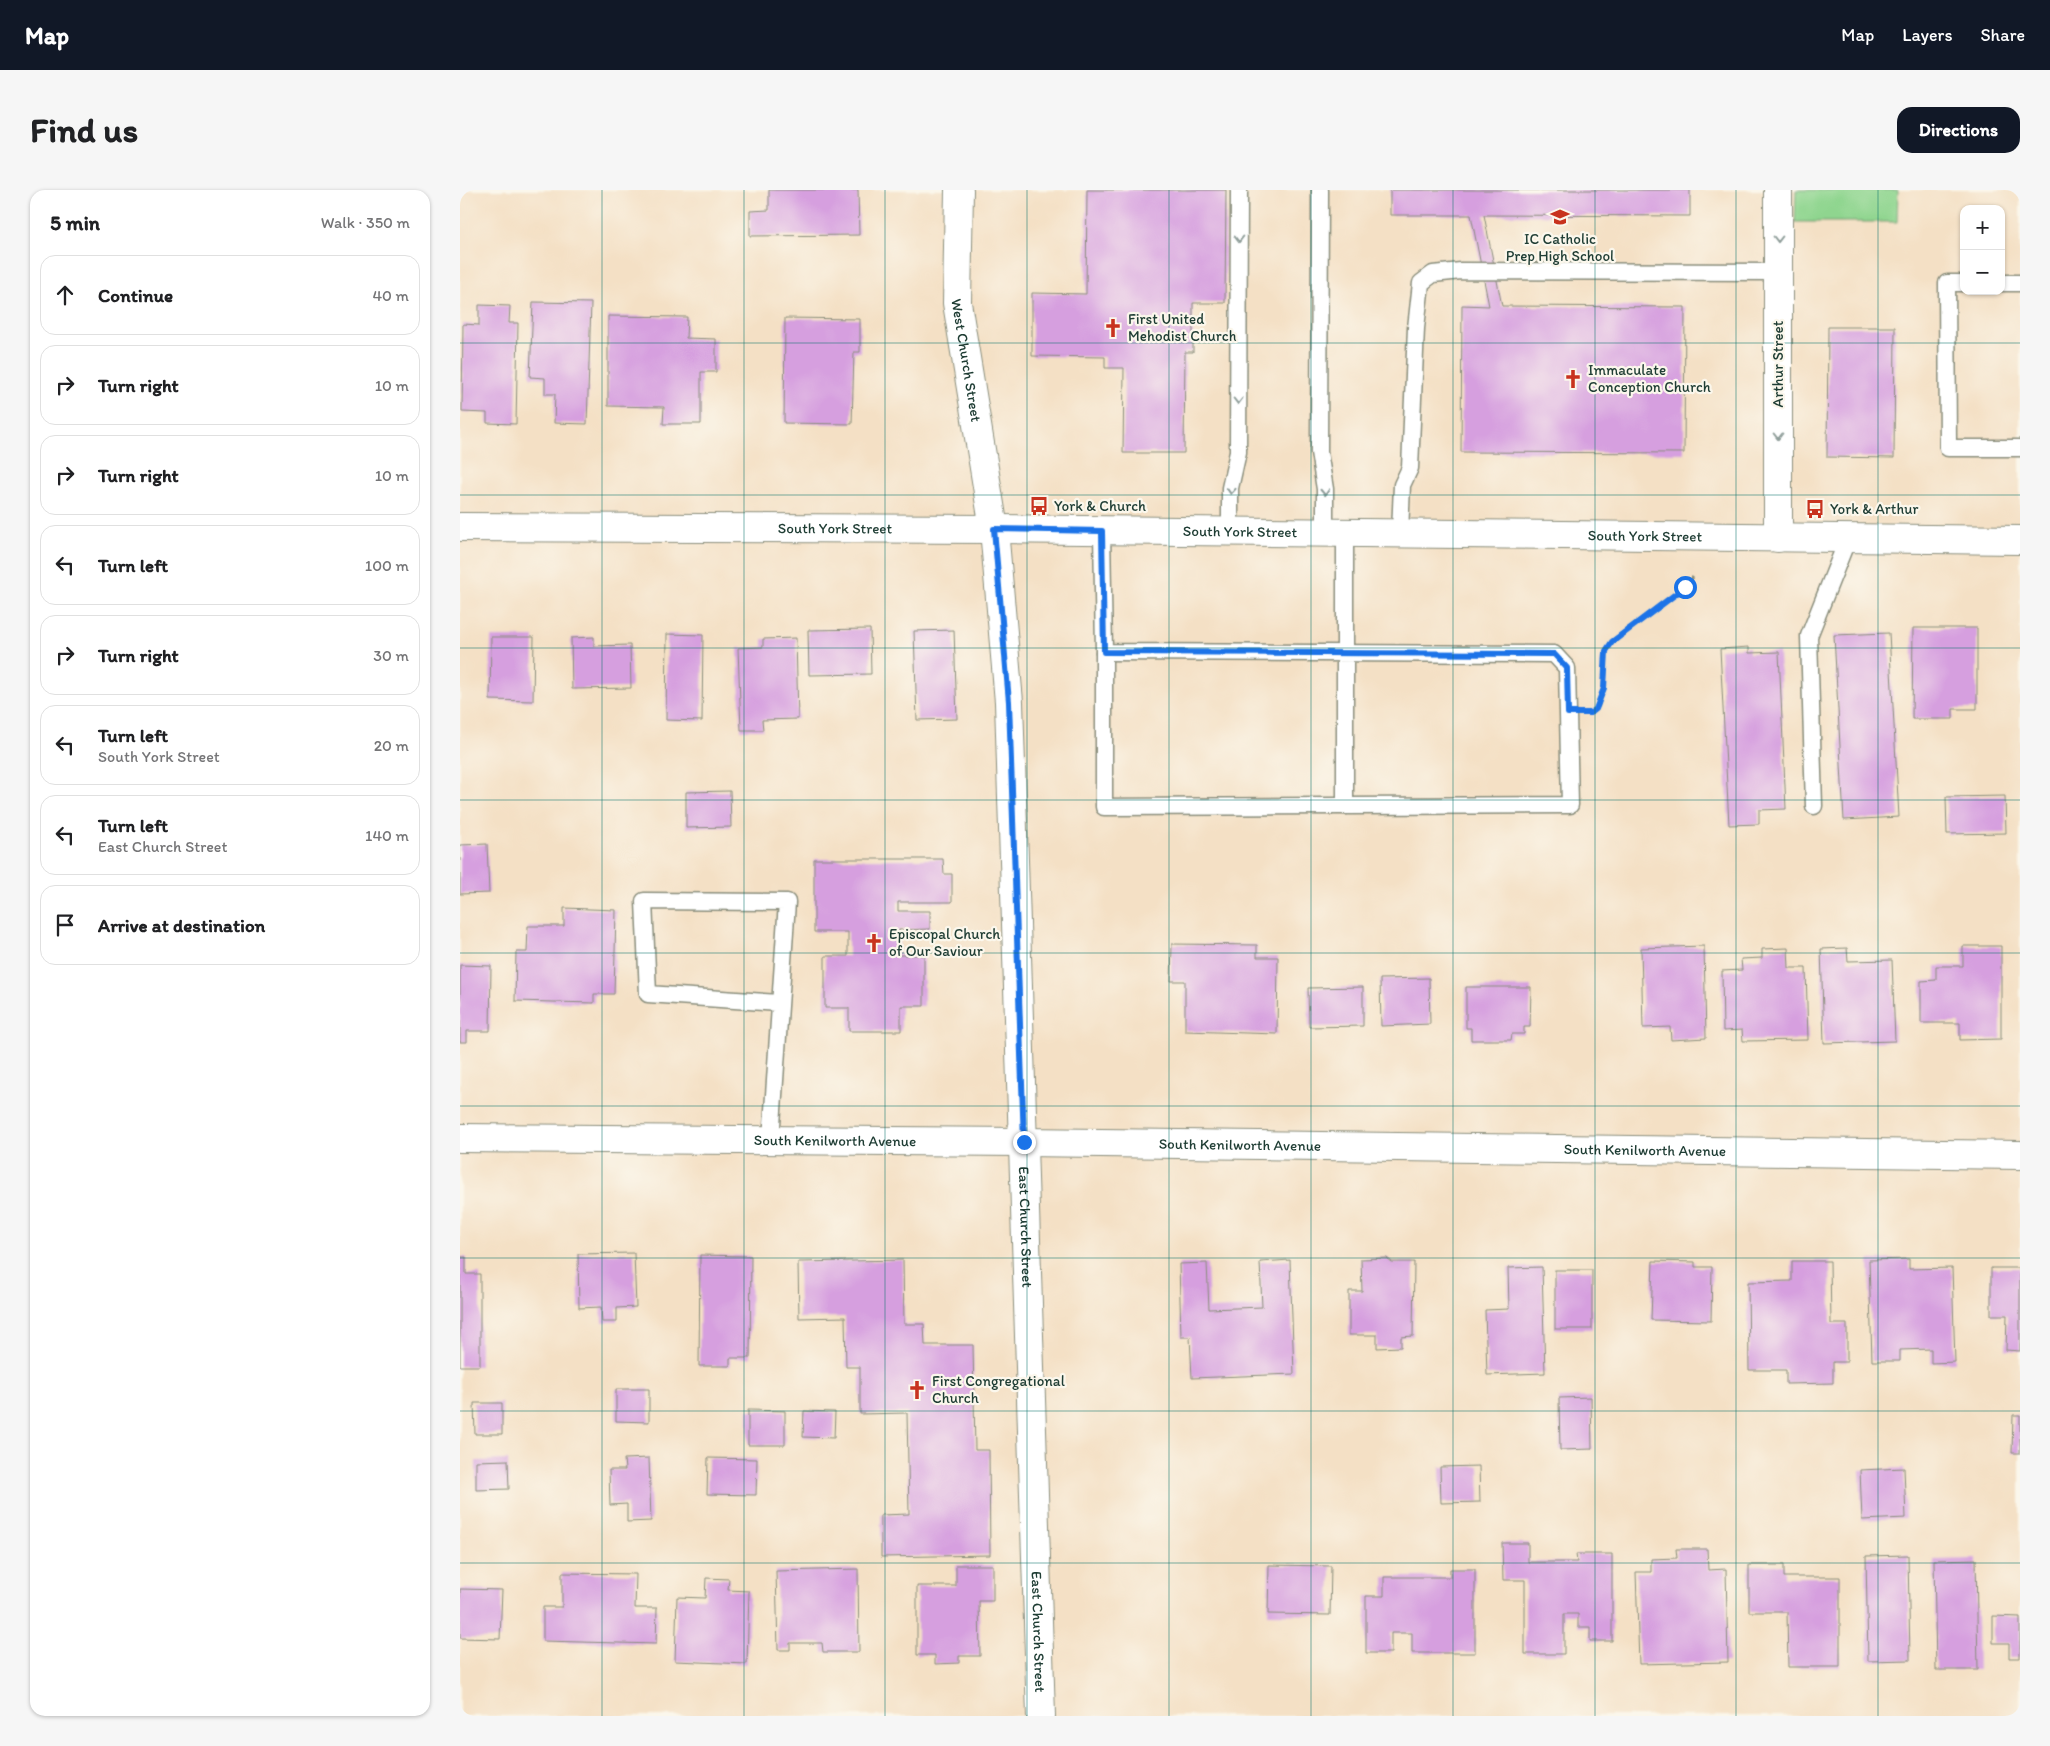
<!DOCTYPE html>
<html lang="en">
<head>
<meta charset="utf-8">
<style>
  body { margin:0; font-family:Itim,sans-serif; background:#f6f6f6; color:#202124 }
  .controls { position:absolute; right:15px; top:15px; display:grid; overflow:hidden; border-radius:10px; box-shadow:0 1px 4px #0004 }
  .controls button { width:45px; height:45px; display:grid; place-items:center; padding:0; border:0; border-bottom:1px solid #e0e0e0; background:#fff; color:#202124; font:25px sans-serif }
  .stop { position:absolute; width:15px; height:15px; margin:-11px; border:4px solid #1a73e8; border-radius:50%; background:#fff }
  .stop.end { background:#1a73e8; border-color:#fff; box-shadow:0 1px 5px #0008 }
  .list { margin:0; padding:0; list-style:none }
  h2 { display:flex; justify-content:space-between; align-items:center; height:65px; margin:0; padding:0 20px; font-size:21px }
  h2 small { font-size:16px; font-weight:400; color:#757577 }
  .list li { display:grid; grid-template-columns:32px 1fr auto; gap:15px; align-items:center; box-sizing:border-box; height:80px; margin:0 10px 10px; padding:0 10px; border:1px solid #e0e0e0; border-radius:15px }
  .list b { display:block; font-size:19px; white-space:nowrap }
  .list p { margin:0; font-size:16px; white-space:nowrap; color:#757577 }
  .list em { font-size:16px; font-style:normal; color:#757577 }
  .icon { flex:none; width:28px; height:28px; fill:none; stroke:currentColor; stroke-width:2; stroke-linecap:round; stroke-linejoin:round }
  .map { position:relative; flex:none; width:1560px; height:1526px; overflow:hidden; border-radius:15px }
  header { display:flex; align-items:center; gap:30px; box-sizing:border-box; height:70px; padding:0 25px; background:#111827; color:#fff }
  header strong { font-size:24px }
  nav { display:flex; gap:28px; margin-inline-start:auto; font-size:18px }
  .intro { display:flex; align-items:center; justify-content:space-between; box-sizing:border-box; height:120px; padding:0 30px }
  h1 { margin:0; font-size:35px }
  .button { padding:12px 22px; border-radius:15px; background:#111827; color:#fff; font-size:18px; font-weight:700 }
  main { display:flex; gap:30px; padding:0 30px }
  aside { flex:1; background:#fff; border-radius:15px; box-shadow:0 1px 4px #0004 }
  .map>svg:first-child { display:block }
  .green { fill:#8fd58f; stroke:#578962 }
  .building { fill:#d69fdf }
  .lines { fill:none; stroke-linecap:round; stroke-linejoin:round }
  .service-casing { stroke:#8a8e7c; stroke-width:19 }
  .minor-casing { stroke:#8a8e7c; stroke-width:30 }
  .secondary-casing { stroke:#8a8e7c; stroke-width:30 }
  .path { stroke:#8a8e7c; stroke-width:3; stroke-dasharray:4 4; stroke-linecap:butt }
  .service { stroke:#fff; stroke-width:16 }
  .minor { stroke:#fff; stroke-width:28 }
  .secondary { stroke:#fff; stroke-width:28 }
  .oneway { stroke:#8f9e9a }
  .route { stroke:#1a73e8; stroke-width:6 }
  .grid { fill:none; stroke:#0f766e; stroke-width:1; stroke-opacity:0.55 }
  .labels { text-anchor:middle; stroke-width:4.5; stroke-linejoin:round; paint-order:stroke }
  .poi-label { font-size:15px; fill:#1f3d34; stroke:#fbf7ec; text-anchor:start }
  .street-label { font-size:15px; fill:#1f3d34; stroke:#fbf7ec }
</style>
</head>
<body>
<header>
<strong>Map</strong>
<nav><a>Map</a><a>Layers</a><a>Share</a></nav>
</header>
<div class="intro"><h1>Find us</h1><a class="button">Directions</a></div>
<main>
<aside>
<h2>5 min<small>Walk · 350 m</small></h2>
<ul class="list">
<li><svg class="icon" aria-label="ahead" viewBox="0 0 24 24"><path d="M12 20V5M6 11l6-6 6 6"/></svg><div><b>Continue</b></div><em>40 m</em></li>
<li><svg class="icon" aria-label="right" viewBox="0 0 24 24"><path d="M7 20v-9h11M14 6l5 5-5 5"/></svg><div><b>Turn right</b></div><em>10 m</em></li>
<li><svg class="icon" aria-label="right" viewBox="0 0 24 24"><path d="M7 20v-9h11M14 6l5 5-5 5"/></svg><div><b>Turn right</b></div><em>10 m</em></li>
<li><svg class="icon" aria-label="left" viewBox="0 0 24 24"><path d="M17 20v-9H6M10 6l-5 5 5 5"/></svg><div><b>Turn left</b></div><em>100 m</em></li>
<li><svg class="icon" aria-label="right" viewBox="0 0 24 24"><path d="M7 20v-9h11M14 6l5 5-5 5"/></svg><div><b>Turn right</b></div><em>30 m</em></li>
<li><svg class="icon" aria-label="left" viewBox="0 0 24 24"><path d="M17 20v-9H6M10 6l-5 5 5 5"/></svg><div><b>Turn left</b><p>South York Street</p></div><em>20 m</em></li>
<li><svg class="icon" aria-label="left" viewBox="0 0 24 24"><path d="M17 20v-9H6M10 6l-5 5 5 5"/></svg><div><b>Turn left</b><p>East Church Street</p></div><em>140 m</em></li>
<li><svg class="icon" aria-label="arrive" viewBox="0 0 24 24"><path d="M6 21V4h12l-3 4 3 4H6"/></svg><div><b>Arrive at destination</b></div></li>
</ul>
</aside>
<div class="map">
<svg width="1560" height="1526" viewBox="0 0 1560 1526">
  <rect width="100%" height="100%" fill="#fbf7ec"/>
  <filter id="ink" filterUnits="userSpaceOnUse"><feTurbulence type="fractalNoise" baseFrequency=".02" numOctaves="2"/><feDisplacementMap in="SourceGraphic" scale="10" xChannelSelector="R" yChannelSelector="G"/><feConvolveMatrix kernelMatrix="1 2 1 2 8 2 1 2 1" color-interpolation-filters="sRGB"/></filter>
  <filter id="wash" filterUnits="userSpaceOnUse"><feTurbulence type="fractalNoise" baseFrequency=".0096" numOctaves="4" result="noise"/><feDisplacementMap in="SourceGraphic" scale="20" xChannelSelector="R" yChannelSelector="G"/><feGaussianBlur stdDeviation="1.12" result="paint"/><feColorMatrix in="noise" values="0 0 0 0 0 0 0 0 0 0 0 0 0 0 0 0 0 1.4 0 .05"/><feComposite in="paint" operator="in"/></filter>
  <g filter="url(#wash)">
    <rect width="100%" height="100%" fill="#f4e0c5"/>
    <!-- green -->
    <path class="green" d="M1336,0H1438L1437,32H1335Z"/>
    <g id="blocks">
      <!-- building -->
      <g class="building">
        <path d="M309,0H398L399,45L290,46V21L309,20Z"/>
        <path d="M627,0H766L765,113H733V162H725L724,263H663L664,178H645V167L572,166V103L626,104Z"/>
        <path d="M930,0H1230V26L1024,25L1042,116L1225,117L1224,263L1001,262L1002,115L1029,116L1011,25H930Z"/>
        <path d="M73,112L131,113L127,234L94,233L95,204H85V188L70,187Z"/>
        <path d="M19,115L50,116L49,133H58L56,234L27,233V223L2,222L3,134L19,135Z"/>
        <path d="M148,126L227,127L226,148L256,149V182H241V234H203L204,217L148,216Z"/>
        <path d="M325,128L400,129V162H394L392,234L324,233Z"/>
        <path d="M1368,137H1435L1434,268L1367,267Z"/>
        <path d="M1453,438H1517V519H1493V529H1452Z"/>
        <path d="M410,439L411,484L349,485L348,440Z"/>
        <path d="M494,440L497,529L457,530L454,441Z"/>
        <path d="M1429,443L1439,627L1384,630L1374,445Z"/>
        <path d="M207,444L243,445L242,531L206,530Z"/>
        <path d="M31,447H74L73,511L30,510Z"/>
        <path d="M134,447V456L170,455L171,498L112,499L111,448Z"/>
        <path d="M336,448L338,529L302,530L303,540H281L278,458L303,457V449Z"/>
        <path d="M1289,457V463L1319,462L1326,619L1299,620V634L1269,635L1260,459Z"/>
        <path d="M270,601L271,637L226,638V602Z"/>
        <path d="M1545,606L1546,643L1487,644L1486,607Z"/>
        <path d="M27,654L29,703L0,704V655Z"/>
        <path d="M354,669H483L484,684H492V712H438V721H470V739L439,740V765H464V816H441V841H389V818H365V766H388V742H354Z"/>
        <path d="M104,718L156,720L154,804H134V813L55,811L56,762H67L68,736H104Z"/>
        <path d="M712,754L797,755V767H818L817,844L725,841V791H711Z"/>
        <path d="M1244,756L1246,848L1211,850L1210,837L1183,838L1181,758Z"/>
        <path d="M1503,756H1541V849L1500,850V833H1461V791L1476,790V776H1503Z"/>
        <path d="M1328,758L1329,778H1346L1348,850L1283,851L1282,840L1263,841L1262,781L1282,780L1281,769L1302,768V759Z"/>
        <path d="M1387,758L1388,771L1432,770L1435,851L1364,853L1361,759Z"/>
        <path d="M0,775L31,776L30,841H7V852H0Z"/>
        <path d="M969,788L970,834L921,836L920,789Z"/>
        <path d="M903,797V836L849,837L848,798Z"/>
        <path d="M1006,797H1071L1070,837H1064V844H1052L1051,850H1011V838H1006Z"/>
        <path d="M174,1063L176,1117L157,1118V1132H142L141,1117L119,1118L118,1064Z"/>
        <path d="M240,1065L291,1066L290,1168H270V1176H239Z"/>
        <path d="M0,1067H6V1084H20V1176H0Z"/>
        <path d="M927,1068L932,1072H954L953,1146L941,1147V1157L917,1158V1145H889V1101H902L901,1069Z"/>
        <path d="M1449,1069V1079L1492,1078L1495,1172L1471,1173V1159L1440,1160V1171H1412L1409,1070Z"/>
        <path d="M443,1070L444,1134H464L465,1155H513L515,1260H529L530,1365L421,1367V1325L449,1324L447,1223L400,1224V1177H386L385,1127L339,1128L338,1072Z"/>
        <path d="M830,1070L834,1184L732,1188L730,1147H721L719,1074L747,1073L749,1119L802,1117L800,1072Z"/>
        <path d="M1193,1071L1235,1072V1077H1252L1251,1131L1191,1130Z"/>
        <path d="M1332,1071H1370L1371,1134H1387V1172H1373V1193L1326,1194V1180H1289L1288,1092L1332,1091Z"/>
        <path d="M1082,1077L1085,1183L1027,1185L1025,1120L1049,1119L1048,1078Z"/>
        <path d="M1531,1078H1560V1161L1546,1160L1547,1125H1531Z"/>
        <rect x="1095" y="1080" width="37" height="59"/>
        <path d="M156,1199H189V1232L156,1231Z"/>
        <path d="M1131,1207L1132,1259L1100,1260L1099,1208Z"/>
        <path d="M14,1213H42V1244H15Z"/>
        <path d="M288,1220L325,1221V1255H288Z"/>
        <path d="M344,1221L375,1222L374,1248L343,1247Z"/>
        <path d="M1553,1225H1560V1263H1552Z"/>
        <path d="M189,1268L191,1331L167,1332V1314L150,1315L149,1280H165L164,1269Z"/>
        <path d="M248,1268L297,1269L296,1305L247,1304Z"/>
        <path d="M48,1270L49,1299L16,1300V1271Z"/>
        <path d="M1019,1276L1020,1312L981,1313L980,1277Z"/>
        <path d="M1444,1278L1446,1328L1402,1330L1400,1280Z"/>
        <path d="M1042,1353H1068V1372H1117L1116,1364H1152V1451H1130V1437H1118V1424H1104V1464H1065V1390H1043Z"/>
        <path d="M1216,1359H1247L1248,1380L1266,1379L1268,1472L1179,1474L1176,1382H1191V1369L1217,1368Z"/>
        <path d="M1448,1365L1450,1470L1408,1471L1406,1366Z"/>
        <path d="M1516,1369L1518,1480H1476L1474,1370Z"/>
        <path d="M496,1375H533V1411H519L520,1466H499V1473L475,1474V1465H457V1396H496Z"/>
        <path d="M809,1375L871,1376L870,1425L808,1424Z"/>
        <path d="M1289,1375H1324V1387H1380V1477H1328L1327,1422H1289Z"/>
        <path d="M398,1379L399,1462H363L362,1453H330V1460H318L316,1381Z"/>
        <path d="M990,1379H1015V1463H952V1443H931V1463H906V1406H924V1387H990Z"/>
        <path d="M102,1383L176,1384L175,1418H197L196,1454L83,1451V1417H102Z"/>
        <path d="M246,1388L269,1389L268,1400L289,1401L287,1474L215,1471L217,1407L245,1408Z"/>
        <path d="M0,1399L42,1400L40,1449L0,1448Z"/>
        <path d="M1533,1426L1560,1427V1468H1549V1453H1533Z"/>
      </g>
    </g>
  </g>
  <g filter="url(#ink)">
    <use href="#blocks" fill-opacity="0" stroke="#8a8e7c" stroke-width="1"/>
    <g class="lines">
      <!-- service casing -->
      <g class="service-casing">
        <g id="service">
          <path d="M860,0L859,262L865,299V342"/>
          <path d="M1504,93H1487L1488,258H1560"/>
          <path d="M1541,93H1560"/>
          <path d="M642,341L644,462L1094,464L1107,478L1110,615L885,616V343"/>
          <path d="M770,341V298L778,262L779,0"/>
          <path d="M940,343L942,295L950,278L956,138L961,93L973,84L1001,81L1318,82"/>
          <path d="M644,462V617L885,616"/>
          <path d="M1354,616L1349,446L1388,348"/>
          <path d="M311,950L327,712L184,711L188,804L319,813"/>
        </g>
      </g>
      <!-- minor casing -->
      <g class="minor-casing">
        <g id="minor">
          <path id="s1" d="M499,0L497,113L534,339L549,512L581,1526"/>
          <path d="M1318,348V0"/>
          <path id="s2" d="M0,948L563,952L1560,965"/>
        </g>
      </g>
      <!-- secondary casing -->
      <g class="secondary-casing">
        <g id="secondary">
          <path id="s3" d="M0,337L534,339L1560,350"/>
        </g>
      </g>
      <!-- path -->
      <path class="path" d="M1132,522L1137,519L1144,498L1146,461L1152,452L1225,397L1233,387V383"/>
      <!-- service -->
      <use href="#service" class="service"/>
      <!-- minor -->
      <use href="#minor" class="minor"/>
      <!-- secondary -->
      <use href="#secondary" class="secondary"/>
    </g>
    <!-- one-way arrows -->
    <defs><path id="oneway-chevron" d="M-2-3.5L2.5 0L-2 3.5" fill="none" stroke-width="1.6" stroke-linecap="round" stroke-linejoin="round" transform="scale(1.25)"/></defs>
    <g class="oneway">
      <use href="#oneway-chevron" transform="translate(779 49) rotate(90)"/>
      <use href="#oneway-chevron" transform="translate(1318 49) rotate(90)"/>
      <use href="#oneway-chevron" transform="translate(778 211) rotate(90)"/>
      <use href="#oneway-chevron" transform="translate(1318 246) rotate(90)"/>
      <use href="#oneway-chevron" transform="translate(771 301) rotate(94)"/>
      <use href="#oneway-chevron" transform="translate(865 302) rotate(87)"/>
    </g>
  </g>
  <g class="lines" filter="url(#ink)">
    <!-- route -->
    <path class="route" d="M564,952L549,512L534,339L642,341L644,462L1094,464L1107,478L1108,523H1131L1136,519L1144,498L1146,461L1152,452L1225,397"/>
  </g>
  <!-- grid -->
  <path class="grid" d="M142,0V1526M284,0V1526M425,0V1526M567,0V1526M709,0V1526M851,0V1526M993,0V1526M1135,0V1526M1276,0V1526M1418,0V1526M0,153H1560M0,305H1560M0,458H1560M0,610H1560M0,763H1560M0,916H1560M0,1068H1560M0,1221H1560M0,1373H1560"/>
  <!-- icons -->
  <defs>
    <g id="school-bare" transform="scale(1.5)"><path d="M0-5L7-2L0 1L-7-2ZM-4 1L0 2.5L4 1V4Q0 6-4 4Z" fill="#c8321e" stroke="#fbf7ec" stroke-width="2.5" paint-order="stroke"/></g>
    <g id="church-bare" transform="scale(1.5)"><path d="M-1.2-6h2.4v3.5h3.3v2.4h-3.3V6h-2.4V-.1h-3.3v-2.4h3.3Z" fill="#c8321e" stroke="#fbf7ec" stroke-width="2.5" paint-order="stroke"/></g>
    <g id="bus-bare" transform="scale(1.5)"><path d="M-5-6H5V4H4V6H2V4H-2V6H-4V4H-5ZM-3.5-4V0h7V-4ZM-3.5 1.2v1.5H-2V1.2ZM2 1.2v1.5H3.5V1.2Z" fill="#c8321e" stroke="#fbf7ec" stroke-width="2.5" paint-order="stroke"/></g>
  </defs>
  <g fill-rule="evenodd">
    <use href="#school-bare" x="1100" y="27"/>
    <use href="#church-bare" x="653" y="138"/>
    <use href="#church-bare" x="1113" y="189"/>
    <use href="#bus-bare" x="579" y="316"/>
    <use href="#bus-bare" x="1355" y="319"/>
    <use href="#church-bare" x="414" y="753"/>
    <use href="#church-bare" x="457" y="1200"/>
  </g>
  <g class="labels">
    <!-- poi labels -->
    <g class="poi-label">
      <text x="1100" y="54" text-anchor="middle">IC Catholic<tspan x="1100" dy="17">Prep High School</tspan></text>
      <text x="668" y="134">First United<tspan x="668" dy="17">Mehodist Church</tspan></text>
      <text x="1128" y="185">Immaculate<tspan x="1128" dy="17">Conception Church</tspan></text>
      <text x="594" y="321">York &amp; Church</text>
      <text x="1370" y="324">York &amp; Arthur</text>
      <text x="429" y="749">Episcopal Church<tspan x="429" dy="17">of Our Saviour</tspan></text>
      <text x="472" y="1196">First Congregational<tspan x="472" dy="17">Church</tspan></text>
    </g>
    <!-- street labels -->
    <g class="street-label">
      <text dy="5" stroke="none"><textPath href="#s1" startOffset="171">West Church Street</textPath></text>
      <text transform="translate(1318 174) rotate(-90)" y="5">Arthur Street</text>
      <text dy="5" stroke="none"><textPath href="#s3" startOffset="375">South York Street</textPath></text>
      <text dy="5" stroke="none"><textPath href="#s3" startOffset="780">South York Street</textPath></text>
      <text dy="5" stroke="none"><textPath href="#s3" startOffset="1185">South York Street</textPath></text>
      <text dy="5" stroke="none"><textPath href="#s2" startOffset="375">South Kenilworth Avenue</textPath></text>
      <text dy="5" stroke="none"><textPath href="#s2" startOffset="780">South Kenilworth Avenue</textPath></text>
      <text dy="5" stroke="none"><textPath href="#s2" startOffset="1185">South Kenilworth Avenue</textPath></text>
      <text dy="5" stroke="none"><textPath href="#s1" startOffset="1041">East Church Street</textPath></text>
      <text dy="5" stroke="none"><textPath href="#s1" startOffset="1446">East Church Street</textPath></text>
    </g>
  </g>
</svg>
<div class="controls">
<button>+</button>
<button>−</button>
</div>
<div class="stop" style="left:1225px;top:397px"></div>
<div class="stop end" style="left:564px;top:952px"></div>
</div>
</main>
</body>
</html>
